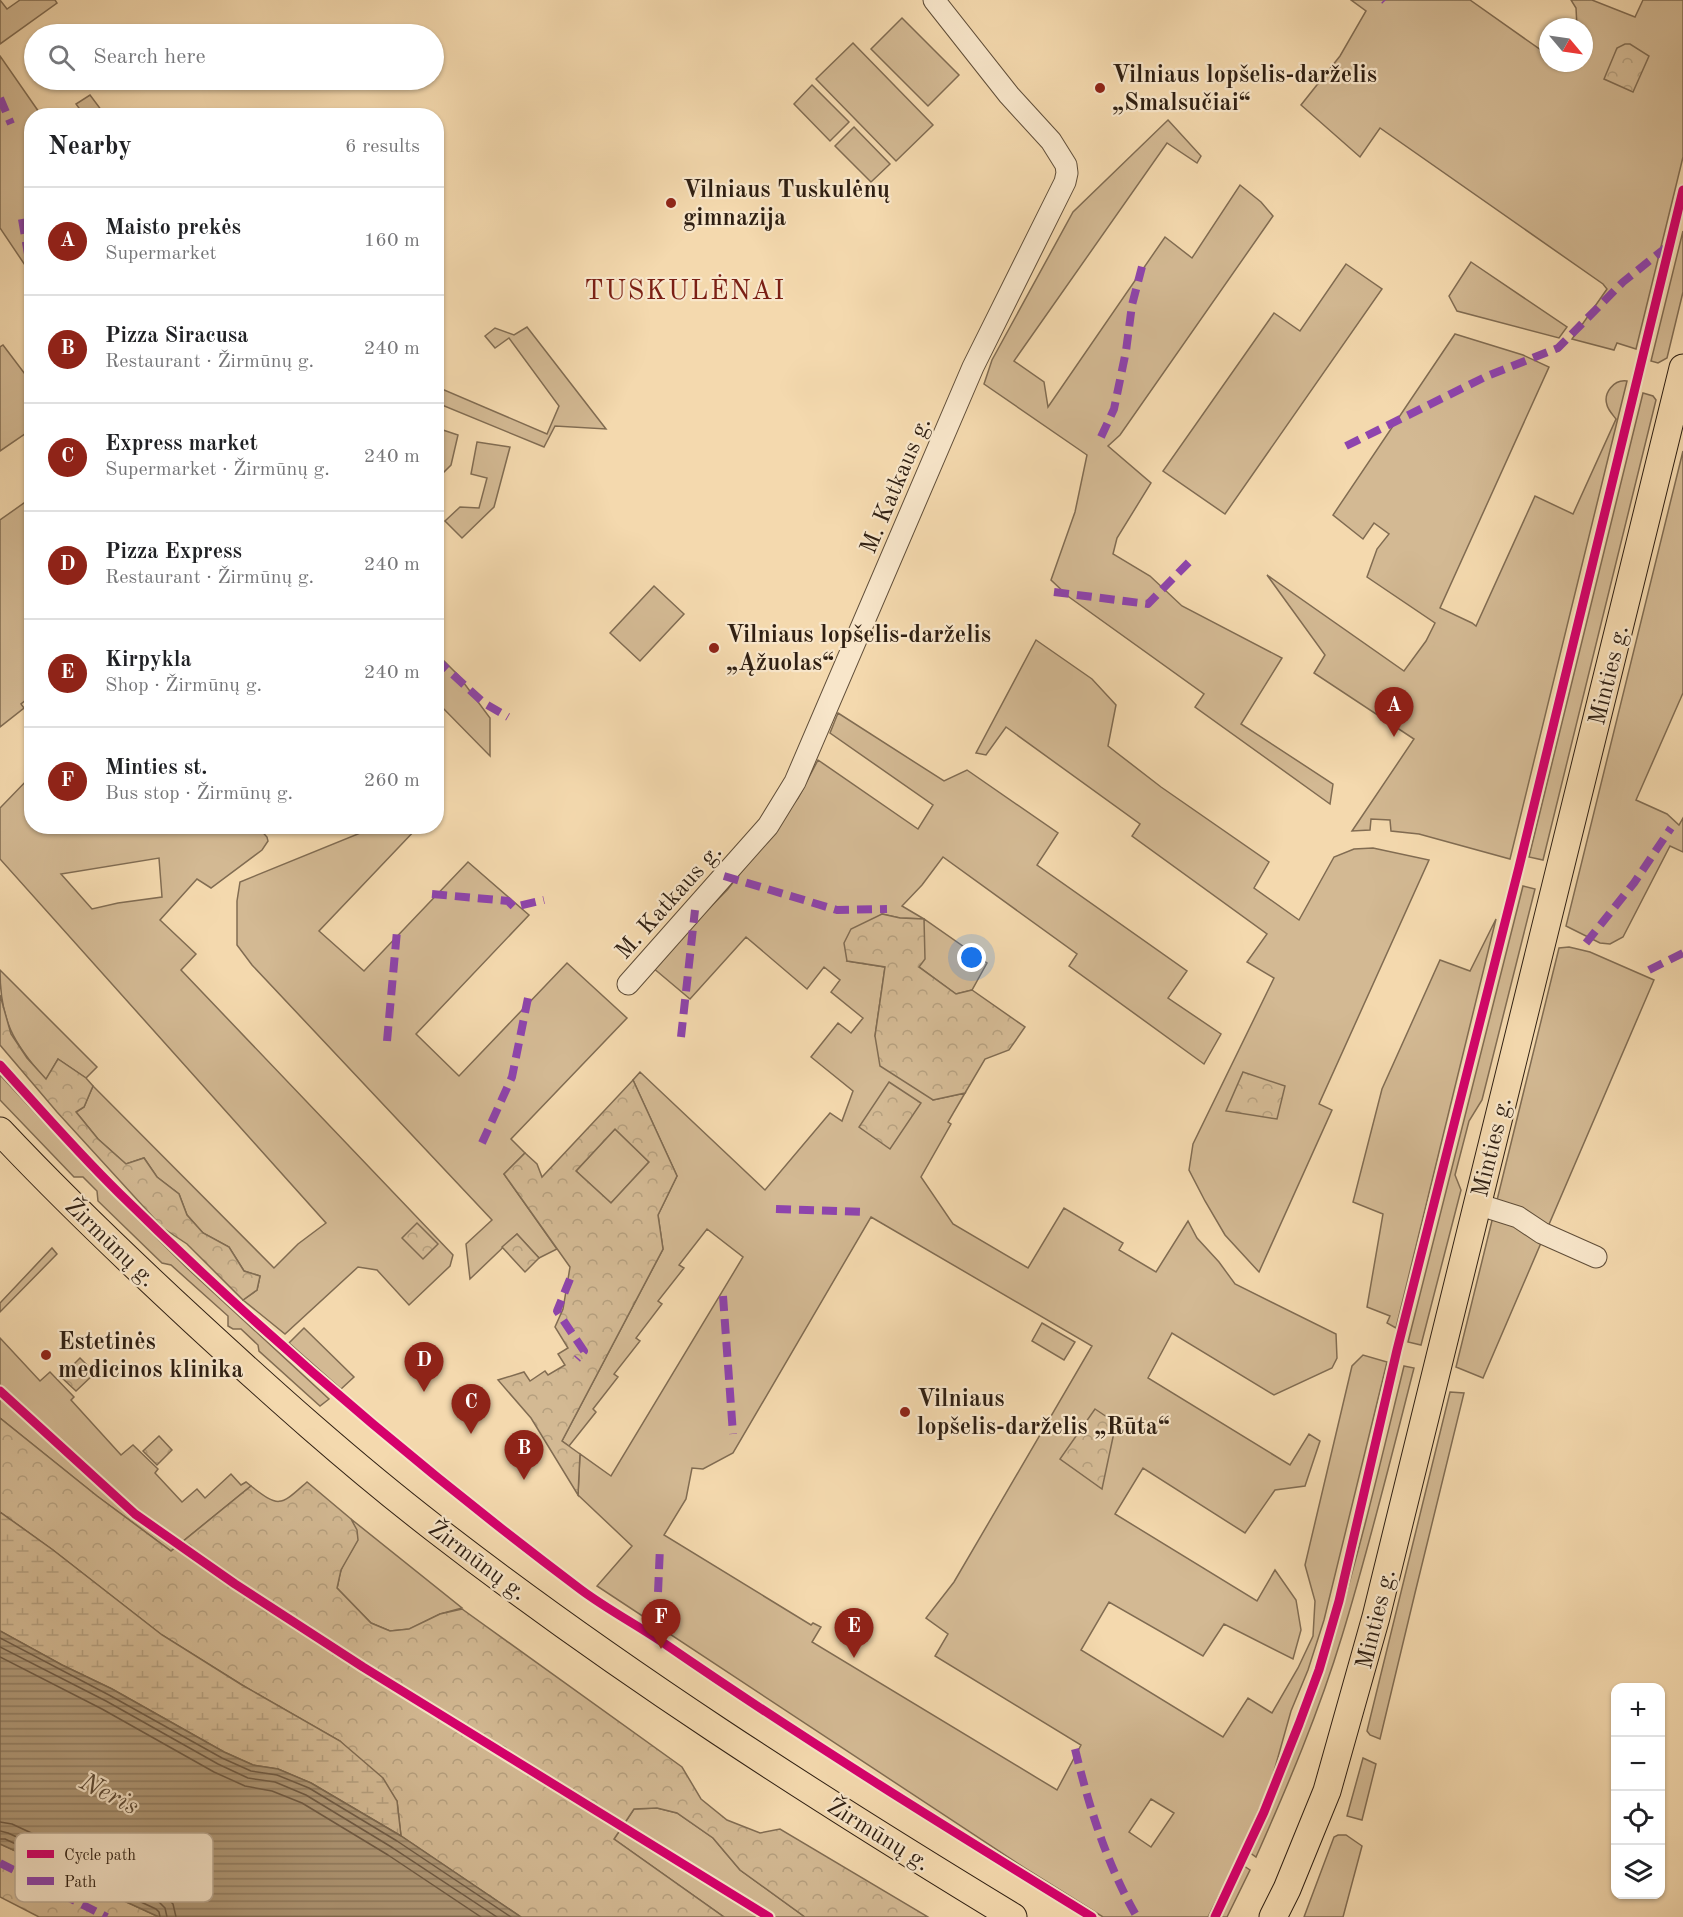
<!DOCTYPE html>
<html lang="en">
<head>
<meta charset="utf-8">
<style>
  body { margin:0; font-family:"Old Standard TT",serif; background:#f2f2f2; color:#202124 }
  .controls { position:absolute; right:18px; bottom:18px; display:grid; overflow:hidden; border-radius:12px; box-shadow:0 2px 4px #0004 }
  .controls button { width:54px; height:54px; display:grid; place-items:center; padding:0; border:0; border-bottom:2px solid #e0e0e0; background:#fff; color:#202124; font:30px sans-serif }
  .compass { position:absolute; left:1539px; top:18px; width:54px; height:54px; border-radius:50%; background:#fff; box-shadow:0 2px 4px #0004; rotate:119deg }
  .you { position:absolute; left:972px; top:958px; width:21px; height:21px; margin:-15px; border:4px solid #fff; border-radius:50%; background:#1a73e8; box-shadow:0 0 0 9px #1a73e833 }
  .badge { display:grid; place-items:center; width:39px; height:39px; border-radius:50%; background:#8f2418; color:#fff; font-size:20px; font-weight:700 }
  .pin { position:absolute; translate:-50% -50px; filter:drop-shadow(0 2px 3px #0008) }
  .pin::after { content:''; position:absolute; top:32px; width:21px; height:18px; background:inherit; clip-path:polygon(0 0,100% 0,50% 100%) }
  .list { margin:0; padding:0; list-style:none }
  h2 { display:flex; justify-content:space-between; align-items:center; height:78px; margin:0; padding:0 24px; font-size:26px }
  h2 small { font-size:20px; font-weight:400; color:#757577 }
  .list li { display:grid; grid-template-columns:39px 1fr auto; gap:18px; align-items:center; box-sizing:border-box; height:108px; padding:0 24px; border-top:2px solid #e0e0e0 }
  .list b { display:block; font-size:22px; white-space:nowrap }
  .list p { margin:0; font-size:20px; white-space:nowrap; color:#757577 }
  .list em { font-size:20px; font-style:normal; color:#757577 }
  .icon { flex:none; width:33px; height:33px; fill:none; stroke:currentColor; stroke-width:2; stroke-linecap:round; stroke-linejoin:round }
  .map { position:relative; flex:none; width:1683px; height:1917px; overflow:hidden }
  .search { position:absolute; background:#fff; box-shadow:0 2px 4px #0004; left:24px; top:24px; width:420px; height:66px; display:flex; align-items:center; gap:15px; box-sizing:border-box; padding:0 21px; border-radius:33px; color:#757577; font-size:22px }
  .panel { position:absolute; background:#fff; box-shadow:0 2px 4px #0004; left:24px; top:108px; width:420px; height:726px; border-radius:24px }
  .map>svg:first-child { display:block }
  .grass { fill:#d3b993; stroke:#816c52; stroke-width:1.5; fill-rule:evenodd }
  .forest { fill:url(#forest-crowns); stroke:#816c52; stroke-width:1.5; fill-rule:evenodd }
  .wetland { fill:url(#wetland-marsh); stroke:#816c52; stroke-width:1.5 }
  .water { fill:url(#water-rules); stroke:#7d6950; stroke-width:1.5 }
  .lines { fill:none; stroke-linecap:round; stroke-linejoin:round }
  .shore { stroke:#705c46; stroke-width:1.5 }
  .minor-casing { stroke:#604e39; stroke-width:23 }
  .major-casing { stroke:#2f1f12; stroke-width:29 }
  .minor { stroke:#f8e6ca; stroke-width:21 }
  .major { stroke:#f4d9ae; stroke-width:27 }
  .quiet { stroke:#8e44ad; stroke-width:8; stroke-dasharray:15 8; stroke-linecap:butt }
  .cycleway-casing { stroke:#f8e6ca; stroke-width:13 }
  .cycleway { stroke:#d6006c; stroke-width:9 }
  .poi-dot { fill:#8f2418; stroke:#f8e6ca; stroke-width:2 }
  .labels { text-anchor:middle; stroke-width:4.5; stroke-linejoin:round; paint-order:stroke }
  .poi-label { font-size:24px; font-weight:bold; fill:#2f1f12; stroke:#f8e6ca; text-anchor:start }
  .street-label { font-size:24px; fill:#2f1f12; stroke:#f8e6ca }
  .water-label { font-size:26px; font-style:italic; fill:#5c4a36; stroke:#f8e6ca }
  .quarter-label { font-size:27px; letter-spacing:1.5px; fill:#7a1f14; stroke:#f8e6ca }
  .key { fill:#f8e6ca; stroke:#bcaa93; stroke-width:1.5 }
  .key-label { font-size:16px; fill:#2f1f12 }
</style>
</head>
<body>
<div class="map">
<svg width="1683" height="1917" viewBox="0 0 1683 1917">
  <defs>
    <pattern id="forest-crowns" width="20" height="18" patternUnits="userSpaceOnUse" patternTransform="scale(1.5)"><rect width="20" height="18" fill="#d3b993"/><path d="M2 6a3 3 0 1 1 6 0M12 15a3 3 0 1 1 6 0" fill="none" stroke="#b59f7e"/></pattern>
    <pattern id="wetland-marsh" width="20" height="14" patternUnits="userSpaceOnUse" patternTransform="scale(1.5)"><rect width="20" height="14" fill="#d3b993"/><path d="M1 5h8M5 5V1M11 12h8M15 12V8" fill="none" stroke="#b59f7e"/></pattern>
    <pattern id="water-rules" width="6" height="5" patternUnits="userSpaceOnUse" patternTransform="scale(1.5)"><rect width="6" height="5" fill="#b19a79"/><path d="M0 2.5h6" fill="none" stroke="#907d62"/></pattern>
  </defs>
  <rect width="100%" height="100%" fill="#f4d9ae"/>
  <filter id="stains"><feTurbulence type="fractalNoise" baseFrequency=".00333" numOctaves="4"/><feColorMatrix values="0 0 0 0 .2 0 0 0 0 .09 0 0 0 0 .02 0 0 0 .5 -.17"/></filter>
  <radialGradient id="worn" r=".72"><stop offset=".6" stop-color="#630" stop-opacity="0"/><stop offset="1" stop-color="#630" stop-opacity=".3"/></radialGradient>
  <!-- grass -->
  <g class="grass">
    <path d="M0,0L7,9L20,0H55L57,3L0,44Z"/>
    <path d="M1351,0H1470L1548,55V63H1584V27H1577L1576,8L1571,0H1592L1635,17L1643,0H1683V157L1636,349L1617,343L1614,350L1572,339L1607,289L1603,284L1380,128L1360,157L1301,105L1340,56L1366,11Z"/>
    <path d="M902,18L959,75L928,106L871,49Z"/>
    <path d="M853,43L933,125L896,161L816,79Z"/>
    <path d="M0,56L41,115L32,116L31,274L0,228Z"/>
    <path d="M812,85L849,122L830,141L794,104Z"/>
    <path d="M90,95L102,111L96,115H84L76,104Z"/>
    <path d="M1168,120L1201,156L1197,163L1167,143L1014,361L1044,382L1048,407L1165,237L1192,258L1240,185L1261,202L1273,216L1120,435L1108,446L1151,483L1117,538L1113,554L1150,576L1182,606L1282,658L1241,724L1333,784L1330,804L1195,707L1204,694L1069,597L1051,580L1075,512L1087,455L984,384L992,360L1073,212Z"/>
    <path d="M854,127L890,164L871,182L835,146Z"/>
    <path d="M1683,231V292L1667,358L1658,363L1651,361Z"/>
    <path d="M1471,262L1567,327L1559,338L1457,311L1449,296Z"/>
    <path d="M1346,264L1382,289L1225,514L1163,471L1274,313L1300,331Z"/>
    <path d="M527,327L606,429L555,426L544,447L437,403V390L442,389L547,434L559,406L509,338L495,348L485,336L495,328L514,335Z"/>
    <path d="M1455,334L1523,355L1549,367L1440,608L1472,623L1476,626L1535,496L1573,514L1616,419C1613,415 1608,410 1607,405C1603,393 1614,379 1627,381L1510,859L1419,834L1391,831L1390,820L1371,819L1370,830L1352,831L1414,739L1314,673L1325,655L1267,575L1404,671L1426,641L1435,623L1367,577L1377,549L1389,534L1374,523L1363,539L1333,515Z"/>
    <path d="M3,345L31,382L32,429L0,451V347Z"/>
    <path d="M1643,393L1653,396L1656,400L1543,860L1529,857Z"/>
    <path d="M437,428L458,435L451,465L437,479V459L442,454L437,447Z"/>
    <path d="M477,442L510,447L494,507L462,538L445,521L460,507L479,508L487,478L471,474Z"/>
    <path d="M1683,451V693L1636,800L1667,814L1679,825L1683,818V852L1670,846L1623,937L1610,944L1600,943L1566,926Z"/>
    <path d="M31,498V696L21,704L24,708L0,727V520Z"/>
    <path d="M654,586L684,614L640,661L610,633Z"/>
    <path d="M1036,640L1092,679L1116,705L1108,746L1161,787L1269,862L1254,888L1299,920L1334,857L1354,849L1373,848L1429,860L1319,1104L1332,1110L1259,1272L1225,1235L1205,1201L1189,1170L1193,1144L1274,978L1247,962L1267,934L1132,836L1140,824L1006,727L986,755L976,753Z"/>
    <path d="M436,653L458,675L490,718V756L437,702Z"/>
    <path d="M838,713L944,781L967,770L1058,833L1037,865L1187,971L1168,998L1221,1034L1204,1064L1069,966L1077,954L943,857L922,885L902,906L924,919L987,963L972,990L956,994L918,966L924,919L900,918L882,914L847,961L885,967L875,1036L933,1100L965,1093L948,1122L951,1124L921,1177L953,1224L1028,1268L1064,1208L1123,1243L1119,1250L1156,1272L1188,1221L1197,1238L1219,1262L1235,1284L1336,1334L1337,1358L1332,1368L1274,1395L1172,1333L1148,1378L1290,1465L1309,1434L1320,1441L1305,1486L1275,1490L1245,1533L1143,1468L1115,1514L1257,1601L1275,1570L1296,1600L1301,1630L1293,1659L1224,1624L1203,1656L1109,1602L1081,1650L1223,1737L1248,1698L1272,1713L1298,1668L1313,1636L1315,1601L1305,1565L1352,1366L1363,1355L1387,1362L1324,1620L1308,1670L1291,1711L1271,1782L1235,1864L1208,1917H1103L1023,1867L597,1586L632,1546L578,1495L580,1454L611,1476L743,1257L707,1229L679,1265L684,1268L658,1301L662,1304L636,1338L640,1341L614,1374L618,1377L593,1409L596,1412L569,1446L562,1441L663,1249L658,1215L677,1176L633,1080L640,1072L765,1190L830,1113L842,1121L853,1091L811,1057L838,1023L851,1033L863,1018L831,992L840,980L824,967L807,989L746,937L690,999L652,967L728,889L798,798L818,760L918,829L933,805L830,733ZM871,1217L1092,1346L954,1582L926,1618L948,1634L935,1656L1081,1745L1057,1790L812,1642L821,1627L813,1623L811,1625L664,1535L686,1499L692,1468L703,1469L733,1453ZM1151,1799L1174,1813L1151,1847L1129,1832Z"/>
    <path d="M31,776L32,826H257L267,837L268,841L262,850L211,888L197,879L160,920L196,954L181,970L453,1255L450,1266L409,1305L377,1270L358,1267L285,1334L243,1300L257,1290L260,1276L244,1271L229,1247L203,1233L187,1215L179,1194L157,1177L144,1158L126,1164L98,1139L76,1112L84,1107L93,1086L274,1268L298,1244L326,1223L0,859V808ZM159,858L162,897L118,903L92,909L61,874Z"/>
    <path d="M375,827H418L319,931L364,971L468,862L529,915L416,1034L459,1076L567,963L627,1018L511,1139L525,1153L504,1174L557,1249L539,1258L517,1234L470,1279L466,1244L492,1220L252,965L237,945V901L240,882Z"/>
    <path d="M1523,886L1535,889L1482,1100L1469,1121L1455,1175L1461,1190L1421,1345L1408,1342Z"/>
    <path d="M1496,919L1396,1328L1387,1323L1390,1316L1367,1307L1383,1214L1353,1202L1382,1089L1440,960L1470,971Z"/>
    <path d="M1569,947L1590,952L1654,980L1483,1378L1456,1367L1559,948Z"/>
    <path d="M0,970L97,1067L86,1078L58,1059L46,1080C13,1043 0,1020 0,970Z"/>
    <path d="M0,1075L92,1174L187,1268L329,1399L320,1406L259,1351L258,1345L241,1329H233L228,1326V1316L171,1265L162,1263L98,1201L97,1191L83,1177H74L0,1100Z"/>
    <path d="M615,1129L649,1162L611,1203L576,1171Z"/>
    <path d="M52,1248L57,1254L0,1312V1303Z"/>
    <path d="M1042,1323L1075,1342L1064,1360L1032,1341Z"/>
    <path d="M304,1328L354,1377L341,1389L289,1343Z"/>
    <path d="M0,1338L40,1381L50,1372L74,1397L71,1400L121,1455L133,1445L158,1469L155,1473L182,1502L197,1489L205,1498L231,1474L241,1485L246,1482L251,1486L171,1551L97,1496L0,1418Z"/>
    <path d="M1404,1366L1414,1368C1391,1458 1369,1548 1342,1636C1319,1712 1288,1785 1256,1857L1249,1852C1280,1781 1312,1709 1334,1635C1361,1547 1382,1456 1404,1366Z"/>
    <path d="M1450,1392L1464,1393L1415,1593L1380,1739L1370,1735L1367,1731Z"/>
    <path d="M351,1519L462,1608L440,1614L410,1629L390,1631L371,1623L337,1588C339,1582 339,1574 342,1568C351,1546 364,1545 351,1519Z"/>
    <path d="M1363,1758L1376,1764L1362,1820L1347,1816Z"/>
    <path d="M657,1808L677,1813L713,1838L740,1870L805,1917H724L614,1839L634,1809Z"/>
    <path d="M1338,1835H1346L1362,1846L1343,1917H1304L1334,1837Z"/>
    <path d="M1244,1866L1250,1870L1227,1917H1219Z"/>
  </g>
  <!-- forest -->
  <g class="forest">
    <path d="M1625,44H1630L1649,56L1633,92L1604,79L1617,48Z"/>
    <path d="M882,914L900,918L924,919L925,959L919,967L956,994L972,990L1025,1027L1009,1050L985,1059L965,1093L933,1100L880,1066L875,1036L885,967L847,961L844,943L851,929Z"/>
    <path d="M0,995L11,1034L27,1058L46,1079L58,1059L86,1078L93,1086L84,1107L76,1112L98,1139L126,1164L144,1158L157,1177L179,1194L187,1215L203,1233L229,1247L244,1271L260,1276L257,1290L243,1300L187,1244L163,1228L57,1112L0,1045Z"/>
    <path d="M1243,1072L1285,1086L1277,1119L1226,1111Z"/>
    <path d="M633,1080L677,1176L658,1215L663,1249L562,1441L580,1454L578,1495L531,1418L498,1380L524,1372L530,1381L545,1371L548,1375L565,1365L558,1354L568,1348L555,1327L563,1309L570,1267L504,1174L525,1153L537,1164L542,1177ZM615,1129L649,1162L611,1203L576,1171Z"/>
    <path d="M889,1082L921,1103L890,1149L859,1127Z"/>
    <path d="M417,1223L438,1244L423,1259L402,1238Z"/>
    <path d="M517,1234L539,1258L525,1272L502,1247Z"/>
    <path d="M80,1358L95,1373L76,1391L61,1377Z"/>
    <path d="M1095,1409L1116,1423L1102,1489L1060,1459Z"/>
    <path d="M0,1418L97,1496L171,1551L251,1486C280,1509 281,1505 307,1482L351,1519L357,1530L358,1540L341,1570L337,1588L371,1623L390,1631L409,1629L440,1614L462,1609L682,1767L701,1799L727,1820L760,1833L780,1829L928,1917H805L740,1870L713,1838L677,1813L657,1808L634,1809L614,1839L724,1917H521L401,1836L397,1801L340,1741L242,1685L162,1635L53,1550L0,1512Z"/>
    <path d="M159,1436L172,1450L157,1465L143,1451Z"/>
    <path d="M0,1844L159,1917H39L0,1897Z"/>
  </g>
  <!-- wetland -->
  <path class="wetland" d="M0,1512L53,1550L162,1635L242,1685L340,1741L383,1778L397,1801L401,1836L311,1783L278,1769L253,1765L224,1752L112,1689L62,1665L0,1631Z"/>
  <!-- water -->
  <path class="water" d="M0,1631L62,1665L112,1689L224,1752L253,1765L278,1769L311,1783L401,1836L521,1917H159L0,1844Z"/>
  <g class="lines">
    <!-- shore -->
    <g class="shore">
      <path d="M0,1638L109,1695L222,1758L251,1771L277,1775L309,1788L397,1841L511,1917"/>
      <path d="M0,1647L106,1701L218,1764L248,1778L275,1782L306,1795L393,1848L497,1917"/>
      <path d="M0,1657L102,1709L214,1772L245,1786L272,1791L302,1803L388,1855L481,1917"/>
      <path d="M0,1822L12,1824L163,1894L173,1904L176,1917"/>
      <path d="M0,1831L8,1833L159,1902L165,1908L167,1917"/>
      <path d="M0,1839H5L156,1909L159,1912L160,1917"/>
    </g>
    <!-- minor casing -->
    <g class="minor-casing">
      <g id="minor">
        <path d="M628,984L768,826L795,782L973,367L1065,182L1067,173L1066,165L1051,141L1009,95L934,0"/>
        <path d="M1477,1204L1518,1217L1542,1233L1596,1257"/>
      </g>
    </g>
    <!-- major casing -->
    <g class="major-casing">
      <g id="major">
        <path d="M0,1131C62,1197 127,1259 194,1321C271,1392 350,1463 434,1528C617,1670 814,1796 1013,1917"/>
        <path d="M1273,1917L1287,1889L1327,1791L1376,1617L1683,368"/>
      </g>
    </g>
    <!-- minor -->
    <use href="#minor" class="minor"/>
    <!-- major -->
    <use href="#major" class="major"/>
    <!-- quiet -->
    <g class="quiet">
      <path d="M1384,0L1385,1"/>
      <path d="M0,98L11,124"/>
      <path d="M22,219L30,266L32,269"/>
      <path d="M1101,437L1114,409L1126,351L1132,305L1144,259"/>
      <path d="M1346,446L1487,376L1558,348L1623,282L1668,246"/>
      <path d="M1054,592L1148,604L1191,560"/>
      <path d="M436,659L484,703L508,717"/>
      <path d="M724,876L837,910L887,909"/>
      <path d="M432,894L508,901L514,907L544,900"/>
      <path d="M1586,943L1634,883L1671,828"/>
      <path d="M1649,970L1683,953"/>
      <path d="M681,1037L695,910"/>
      <path d="M387,1041L397,931"/>
      <path d="M482,1143L512,1077L528,998"/>
      <path d="M776,1209L866,1212"/>
      <path d="M570,1279L557,1311L584,1351L577,1359"/>
      <path d="M723,1296L733,1434"/>
      <path d="M656,1638L660,1547"/>
      <path d="M1075,1749C1089,1807 1107,1865 1137,1917"/>
      <path d="M0,1863L107,1917"/>
    </g>
    <!-- cycleway casing -->
    <g class="cycleway-casing">
      <g id="cycleway">
        <path d="M0,1065C39,1108 77,1152 119,1193C263,1335 418,1467 580,1589C608,1610 639,1626 668,1646C806,1741 949,1829 1092,1917"/>
        <path d="M0,1391L135,1514L235,1584L363,1667L769,1917"/>
        <path d="M1215,1917L1264,1812L1299,1724L1319,1670L1339,1601L1397,1350L1519,867L1683,190"/>
      </g>
    </g>
    <!-- cycleway -->
    <use href="#cycleway" class="cycleway"/>
  </g>
  <!-- markers -->
  <g class="poi-dot">
    <circle cx="1100" cy="88" r="6"/>
    <circle cx="671" cy="203" r="6"/>
    <circle cx="714" cy="648" r="6"/>
    <circle cx="46" cy="1355" r="6"/>
    <circle cx="905" cy="1412" r="6"/>
  </g>
  <g class="labels">
    <!-- poi labels -->
    <g class="poi-label">
      <text x="1112" y="82">Vilniaus lopšelis-darželis<tspan x="1112" dy="28">„Smalsučiai“</tspan></text>
      <text x="683" y="197">Vilniaus Tuskulėnų<tspan x="683" dy="28">gimnazija</tspan></text>
      <text x="726" y="642">Vilniaus lopšelis-darželis<tspan x="726" dy="28">„Ąžuolas“</tspan></text>
      <text x="58" y="1349">Estetinės<tspan x="58" dy="28">medicinos klinika</tspan></text>
      <text x="917" y="1406">Vilniaus<tspan x="917" dy="28">lopšelis-darželis „Rūta“</tspan></text>
    </g>
    <!-- street labels -->
    <g class="street-label">
      <text transform="translate(895 485) rotate(-67)" y="8">M. Katkaus g.</text>
      <text transform="translate(1608 675) rotate(-76)" y="8">Minties g.</text>
      <text transform="translate(668 901) rotate(-48)" y="8">M. Katkaus g.</text>
      <text transform="translate(1491 1147) rotate(-76)" y="8">Minties g.</text>
      <text transform="translate(111 1242) rotate(44)" y="8">Žirmūnų g.</text>
      <text transform="translate(478 1560) rotate(37)" y="8">Žirmūnų g.</text>
      <text transform="translate(1375 1619) rotate(-76)" y="8">Minties g.</text>
      <text transform="translate(879 1834) rotate(32)" y="8">Žirmūnų g.</text>
    </g>
    <!-- water labels -->
    <g class="water-label">
      <text transform="translate(110 1793) rotate(27)" y="9">Neris</text>
    </g>
    <!-- quarter labels -->
    <g class="quarter-label">
      <text x="685" y="299">TUSKULĖNAI</text>
    </g>
  </g>
  <!-- legend -->
  <rect x="15" y="1833" width="198" height="69" rx="9" class="key"/>
  <rect x="27" y="1850" width="27" height="8" fill="#d6006c"/>
  <rect x="27" y="1877" width="27" height="8" fill="#8e44ad"/>
  <g class="key-label">
    <text x="64" y="1860">Cycle path</text>
    <text x="64" y="1887">Path</text>
  </g>
  <rect width="100%" height="100%" filter="url(#stains)"/>
  <rect width="100%" height="100%" fill="url(#worn)"/>
</svg>
<div class="controls">
<button>+</button>
<button>−</button>
<button><svg class="icon" aria-label="locate" viewBox="0 0 24 24"><circle cx="12" cy="12" r="6"/><path d="M12 2v4M12 18v4M2 12h4M18 12h4"/></svg></button>
<button><svg class="icon" aria-label="layers" viewBox="0 0 24 24"><path d="M12 4l9 5-9 5-9-5zM3 14l9 5 9-5"/></svg></button>
</div>
<svg class="compass" viewBox="-18 -18 36 36"><path d="M0-13l5 13h-10z" fill="#e53935"/><path d="M0 13l5-13h-10z" fill="#757577"/></svg>
<div class="you"></div>
<div class="pin badge" style="left:1394px;top:737px">A</div>
<div class="pin badge" style="left:524px;top:1480px">B</div>
<div class="pin badge" style="left:471px;top:1434px">C</div>
<div class="pin badge" style="left:424px;top:1392px">D</div>
<div class="pin badge" style="left:854px;top:1658px">E</div>
<div class="pin badge" style="left:661px;top:1649px">F</div>
<div class="search"><svg class="icon" aria-label="search" viewBox="0 0 24 24"><circle cx="10" cy="10" r="6"/><path d="M15 15l6 6"/></svg>Search here</div>
<section class="panel">
<h2>Nearby<small>6 results</small></h2>
<ul class="list">
<li><span class="badge">A</span><div><b>Maisto prekės</b><p>Supermarket</p></div><em>160 m</em></li>
<li><span class="badge">B</span><div><b>Pizza Siracusa</b><p>Restaurant · Žirmūnų g.</p></div><em>240 m</em></li>
<li><span class="badge">C</span><div><b>Express market</b><p>Supermarket · Žirmūnų g.</p></div><em>240 m</em></li>
<li><span class="badge">D</span><div><b>Pizza Express</b><p>Restaurant · Žirmūnų g.</p></div><em>240 m</em></li>
<li><span class="badge">E</span><div><b>Kirpykla</b><p>Shop · Žirmūnų g.</p></div><em>240 m</em></li>
<li><span class="badge">F</span><div><b>Minties st.</b><p>Bus stop · Žirmūnų g.</p></div><em>260 m</em></li>
</ul>
</section>
</div>
</body>
</html>
